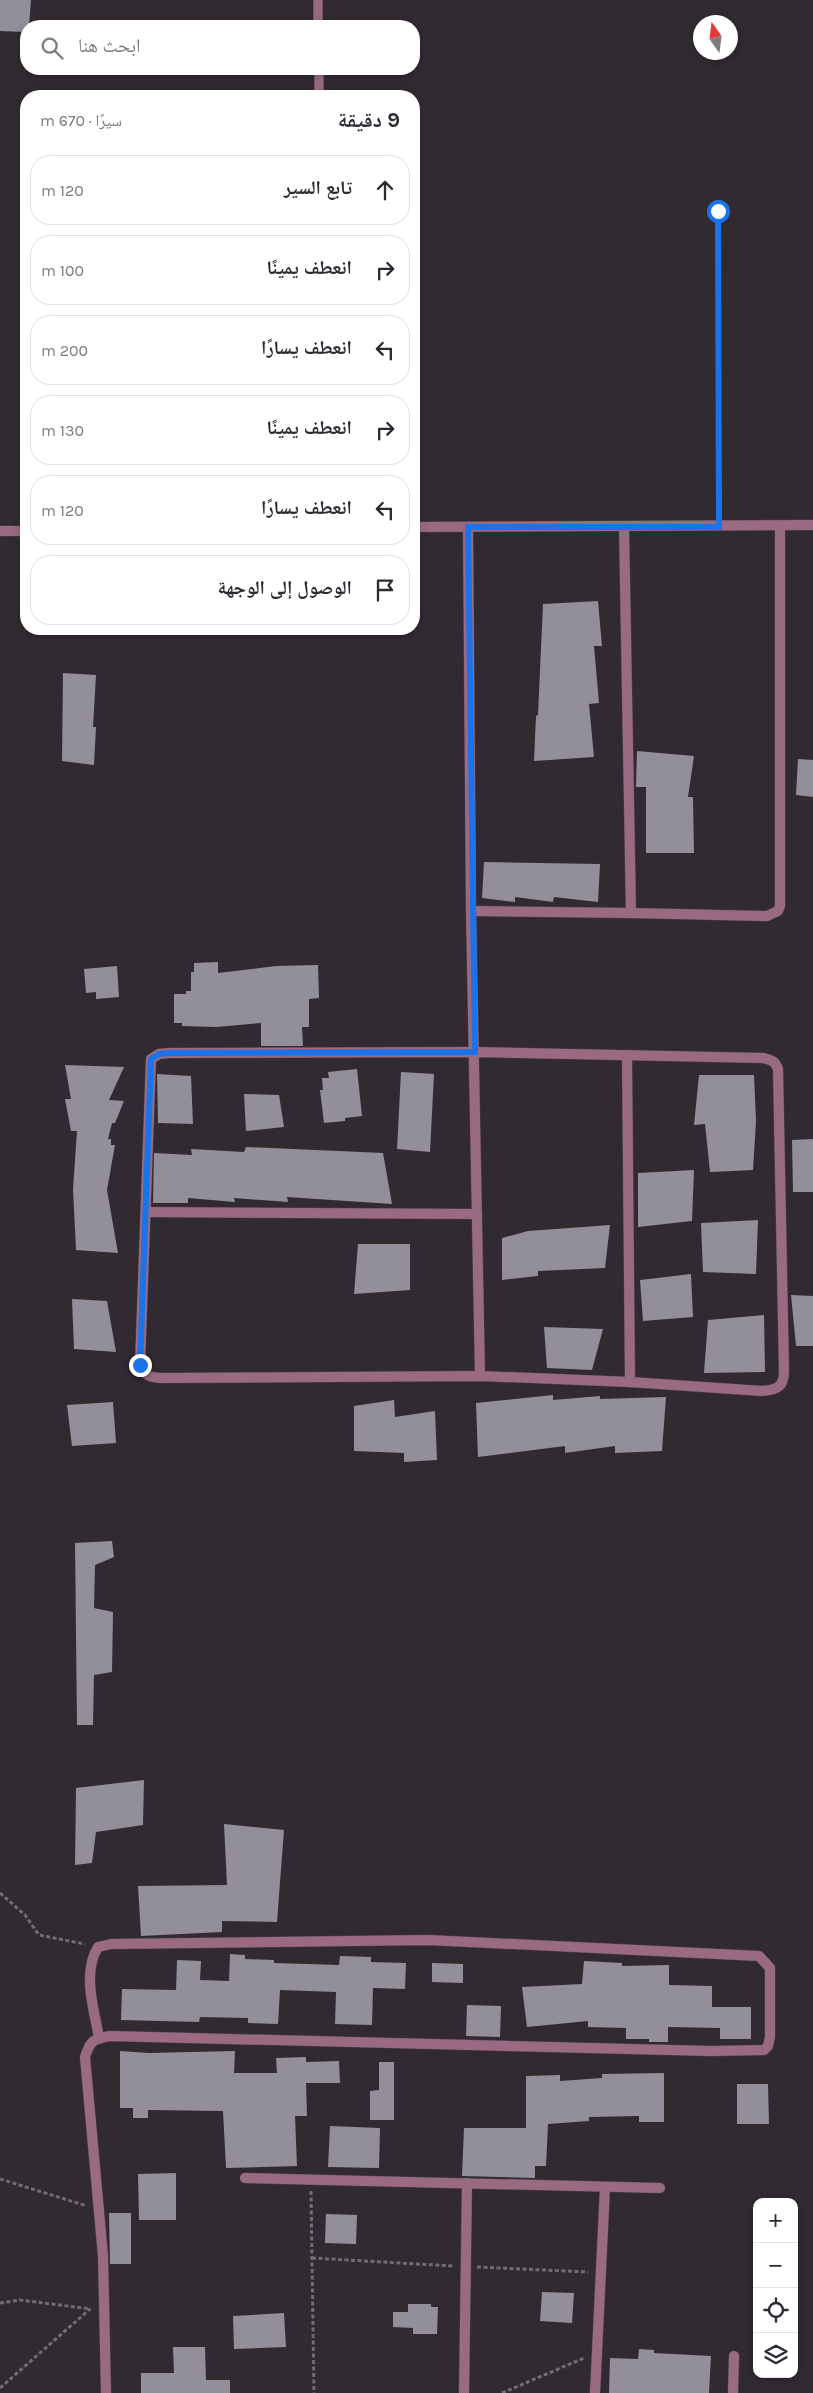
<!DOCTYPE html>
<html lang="ar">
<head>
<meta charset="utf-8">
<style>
  body { margin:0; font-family:Karla,"Noto Naskh Arabic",sans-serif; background:#f2f2f3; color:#2b2b33; direction:rtl }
  .controls { position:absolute; right:15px; bottom:15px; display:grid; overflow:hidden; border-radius:10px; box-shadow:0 2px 8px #0003 }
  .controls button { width:45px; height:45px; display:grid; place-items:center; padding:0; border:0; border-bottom:1px solid #e1e1e2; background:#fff; color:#2b2b33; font:25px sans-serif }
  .compass { position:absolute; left:693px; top:15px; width:45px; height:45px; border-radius:50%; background:#fff; box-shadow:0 2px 8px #0003; rotate:346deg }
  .stop { position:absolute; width:15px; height:15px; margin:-11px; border:4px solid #1a73e8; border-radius:50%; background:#fff }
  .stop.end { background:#1a73e8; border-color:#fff; box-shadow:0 1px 5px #0008 }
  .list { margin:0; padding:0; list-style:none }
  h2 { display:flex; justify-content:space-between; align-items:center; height:65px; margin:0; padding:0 20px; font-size:21px }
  h2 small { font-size:16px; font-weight:400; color:#7c7c81 }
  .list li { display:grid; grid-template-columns:32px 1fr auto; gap:15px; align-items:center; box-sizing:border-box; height:70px; margin:0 10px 10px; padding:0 10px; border:1px solid #e1e1e2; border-radius:20px }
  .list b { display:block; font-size:19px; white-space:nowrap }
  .list em { font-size:16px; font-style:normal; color:#7c7c81 }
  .icon { flex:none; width:28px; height:28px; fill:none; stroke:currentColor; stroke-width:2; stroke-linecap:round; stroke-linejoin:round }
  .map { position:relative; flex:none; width:813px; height:2393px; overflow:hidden; direction:ltr }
  .search { position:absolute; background:#fff; box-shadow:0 2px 8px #0003; left:20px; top:20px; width:400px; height:55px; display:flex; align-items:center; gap:12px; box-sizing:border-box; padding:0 18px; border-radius:20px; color:#7c7c81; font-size:19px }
  .panel { position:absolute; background:#fff; box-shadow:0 2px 8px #0003; left:20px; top:90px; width:400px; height:545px; border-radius:20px; direction:rtl }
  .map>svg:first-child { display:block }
  .building { fill:#928f9a }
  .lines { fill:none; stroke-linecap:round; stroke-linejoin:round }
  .service-casing { stroke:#4c454c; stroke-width:10 }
  .minor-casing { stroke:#4c454c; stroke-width:11 }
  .path { stroke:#726c73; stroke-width:3; stroke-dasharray:4 2.5; stroke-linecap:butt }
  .service { stroke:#9a6a82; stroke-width:9 }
  .minor { stroke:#9a6a82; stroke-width:10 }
  .route { stroke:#1a73e8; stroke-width:6 }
</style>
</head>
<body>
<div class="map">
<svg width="813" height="2393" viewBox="0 0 813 2393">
  <rect width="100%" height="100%" fill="#312a31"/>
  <!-- building -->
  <g class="building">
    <path d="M0,0H31L29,26H26V32L0,31Z"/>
    <path d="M598,601L602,646H594L599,703L589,704L594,757L534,761L536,716L538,715L543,604Z"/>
    <path d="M63,673L96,675L93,727H96L94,765L62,761Z"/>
    <path d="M637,751L694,756L688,797H693L694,853H646V787H636Z"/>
    <path d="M798,759L813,760V797L796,795Z"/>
    <path d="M484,862L600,864L598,902L554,897L553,902L515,897V902L482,898Z"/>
    <path d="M218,962V973L276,966L318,965L319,998L309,999V1027H302L303,1046H261V1023L216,1027L182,1026V1023H174V994H186V991H191V972H194V963Z"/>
    <path d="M117,966L119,997L96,999V992L86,993L84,969Z"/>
    <path d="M65,1065L124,1067L109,1100L124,1101L115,1123H112L108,1139H111V1145H115L107,1190L118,1253L76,1250L73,1189L77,1131H71L65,1099H71Z"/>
    <path d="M357,1069L362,1116L345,1118V1121L324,1123L320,1090H323L322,1078H329L328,1072Z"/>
    <path d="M401,1072L434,1074L430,1152L397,1149Z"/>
    <path d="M157,1074L191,1076L193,1124L158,1123Z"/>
    <path d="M699,1075H754L756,1121L753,1170L710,1172L705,1124L694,1125Z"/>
    <path d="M244,1094L279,1095L284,1127L246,1131Z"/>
    <path d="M813,1139V1192H793L792,1140Z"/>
    <path d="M246,1147L383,1153L392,1204L287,1197L288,1202L234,1198L235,1202L188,1198V1203H153L154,1153L192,1155L191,1149L244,1152Z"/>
    <path d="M694,1170L692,1221L638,1227V1173Z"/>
    <path d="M758,1220L756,1274L703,1272L701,1223Z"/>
    <path d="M610,1225L605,1268L538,1271V1276L502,1280V1238L528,1231Z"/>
    <path d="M358,1244H410V1290L354,1294Z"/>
    <path d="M691,1274L693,1317L643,1321L640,1280Z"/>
    <path d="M791,1295L813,1296V1346H796Z"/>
    <path d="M72,1299L107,1301L116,1352L74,1349Z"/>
    <path d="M764,1315L765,1372L704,1373L708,1320Z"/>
    <path d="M544,1327L603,1329L592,1370L547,1368Z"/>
    <path d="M553,1395V1400L600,1396V1399L666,1397L662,1451L615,1453V1446L565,1453V1446L478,1457L476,1403Z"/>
    <path d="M394,1400L395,1417L435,1411L437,1460L404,1462V1453L354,1451V1406Z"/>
    <path d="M113,1402L116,1443L72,1446L67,1405Z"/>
    <path d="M112,1541L114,1557L95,1565L94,1608L113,1612L112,1672L94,1675L93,1725H77L75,1543Z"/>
    <path d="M144,1780L143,1825L96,1832L92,1863L75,1865L76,1788Z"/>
    <path d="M224,1824L284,1830L277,1922L222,1921V1932L141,1936L138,1886L227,1885Z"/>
    <path d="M230,1954L245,1955V1959L274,1960V1963L339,1965L340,1956L371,1957V1962L406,1963L405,1989L373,1988L372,2025L335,2024L336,1992L280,1990L278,2024L248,2023V2018L200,2017L199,2022L121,2020L122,1989L176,1990L177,1960L201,1961L200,1980L229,1981Z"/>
    <path d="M584,1961L622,1963V1966L669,1965V1985L712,1986V2007H751V2039H720V2028L668,2027V2042H649V2039H626V2028L588,2027V2021L527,2027L522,1987L582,1984Z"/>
    <path d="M432,1963L463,1964V1983L432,1982Z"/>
    <path d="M467,2005L501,2006L500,2037L466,2036Z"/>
    <path d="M120,2051L149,2053L235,2051L234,2073H277L276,2058L306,2057V2062L339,2061L340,2083H306L307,2116H295L297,2166L226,2168L223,2111L148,2110V2118H133V2108H120Z"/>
    <path d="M379,2062H394V2120H370V2091L379,2090Z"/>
    <path d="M664,2073V2122H639V2116L589,2117V2121L548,2124L546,2166H535V2178L462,2176L464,2128H526V2076L560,2075V2081L602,2078V2074Z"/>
    <path d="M737,2084H768L769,2124H737Z"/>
    <path d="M330,2126L380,2128L379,2168L328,2167Z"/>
    <path d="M176,2173V2220H139L138,2174Z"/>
    <path d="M109,2213H131V2264H110Z"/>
    <path d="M326,2214L357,2215L356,2244L325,2243Z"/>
    <path d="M542,2292L574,2293L572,2323L540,2321Z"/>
    <path d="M408,2304H431V2307H438L437,2334H413V2328L393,2327V2312H408Z"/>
    <path d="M284,2313L286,2347L234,2349L233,2316Z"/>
    <path d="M173,2347H205L206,2380H230V2393H141V2373H174Z"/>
    <path d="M639,2349L654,2350V2353L711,2356L709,2393H609L610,2358L638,2359Z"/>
  </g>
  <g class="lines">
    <!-- service casing -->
    <g class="service-casing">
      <g id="service">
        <path d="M318,0V26"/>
        <path d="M319,69V96"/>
      </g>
    </g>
    <!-- minor casing -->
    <g class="minor-casing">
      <g id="minor">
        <path d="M414,527L813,525"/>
        <path d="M468,527L471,911L480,1376"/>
        <path d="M624,527L631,913L767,916L778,911L780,906V526"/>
        <path d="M0,531H26"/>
        <path d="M471,911L631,913"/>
        <path d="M475,1052L763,1058C772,1060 775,1061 778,1069L784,1371C784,1386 778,1390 762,1391L630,1382L480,1376L160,1378C149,1377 145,1376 140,1365L151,1059L159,1054L169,1053Z"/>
        <path d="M627,1055L630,1382"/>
        <path d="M146,1212L477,1214"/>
        <path d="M99,2038C94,2009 82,1973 98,1947L111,1944L428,1940L759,1956L770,1968V2037L768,2046L764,2050L711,2051L110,2036C93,2039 90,2041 85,2057L103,2256L106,2393"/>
        <path d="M245,2178L660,2188"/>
        <path d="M464,2393L467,2183"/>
        <path d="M595,2393L605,2187"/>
        <path d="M733,2393L734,2356"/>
      </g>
    </g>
    <!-- path -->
    <g class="path">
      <path d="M719,512L718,211L728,209"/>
      <path d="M0,1893L25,1915L39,1935L85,1944"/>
      <path d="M0,2179L87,2206"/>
      <path d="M311,2191L314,2393"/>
      <path d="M312,2258L453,2266"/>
      <path d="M477,2267L588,2272"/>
      <path d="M0,2303L20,2300L91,2309"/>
      <path d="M0,2388L90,2309"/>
      <path d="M502,2393L584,2358"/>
    </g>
    <!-- service -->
    <use href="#service" class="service"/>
    <!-- minor -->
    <use href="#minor" class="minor"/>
  </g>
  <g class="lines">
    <!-- route -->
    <path class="route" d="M140,1365L151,1059L159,1054L169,1053L475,1052L468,527H719L718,211"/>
  </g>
</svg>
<div class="controls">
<button>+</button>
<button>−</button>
<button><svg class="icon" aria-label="locate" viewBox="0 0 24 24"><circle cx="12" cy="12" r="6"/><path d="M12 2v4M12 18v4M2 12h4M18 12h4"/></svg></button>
<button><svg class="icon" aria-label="layers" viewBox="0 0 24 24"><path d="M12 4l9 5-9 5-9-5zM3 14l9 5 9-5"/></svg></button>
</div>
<svg class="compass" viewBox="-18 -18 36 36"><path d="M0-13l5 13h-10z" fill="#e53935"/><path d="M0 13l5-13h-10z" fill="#7c7c81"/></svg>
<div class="stop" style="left:718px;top:211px"></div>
<div class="stop end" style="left:140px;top:1365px"></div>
<div class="search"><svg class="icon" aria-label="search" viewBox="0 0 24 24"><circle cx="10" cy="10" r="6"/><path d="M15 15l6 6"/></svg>ابحث هنا</div>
<section class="panel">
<h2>9 دقيقة<small>سيرًا · 670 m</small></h2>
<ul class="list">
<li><svg class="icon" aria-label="ahead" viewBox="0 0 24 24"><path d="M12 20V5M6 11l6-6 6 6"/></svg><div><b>تابع السير</b></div><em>120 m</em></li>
<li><svg class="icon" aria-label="right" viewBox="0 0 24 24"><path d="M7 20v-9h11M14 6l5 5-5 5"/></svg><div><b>انعطف يمينًا</b></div><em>100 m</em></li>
<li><svg class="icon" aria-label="left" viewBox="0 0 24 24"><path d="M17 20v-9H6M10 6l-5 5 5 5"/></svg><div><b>انعطف يسارًا</b></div><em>200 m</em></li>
<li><svg class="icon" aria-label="right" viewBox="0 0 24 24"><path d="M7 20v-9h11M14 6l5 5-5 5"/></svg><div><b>انعطف يمينًا</b></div><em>130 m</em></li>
<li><svg class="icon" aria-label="left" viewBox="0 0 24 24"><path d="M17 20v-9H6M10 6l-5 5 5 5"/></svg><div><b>انعطف يسارًا</b></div><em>120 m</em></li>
<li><svg class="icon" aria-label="arrive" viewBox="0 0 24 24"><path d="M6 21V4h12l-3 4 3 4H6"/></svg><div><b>الوصول إلى الوجهة</b></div></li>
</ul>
</section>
</div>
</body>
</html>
